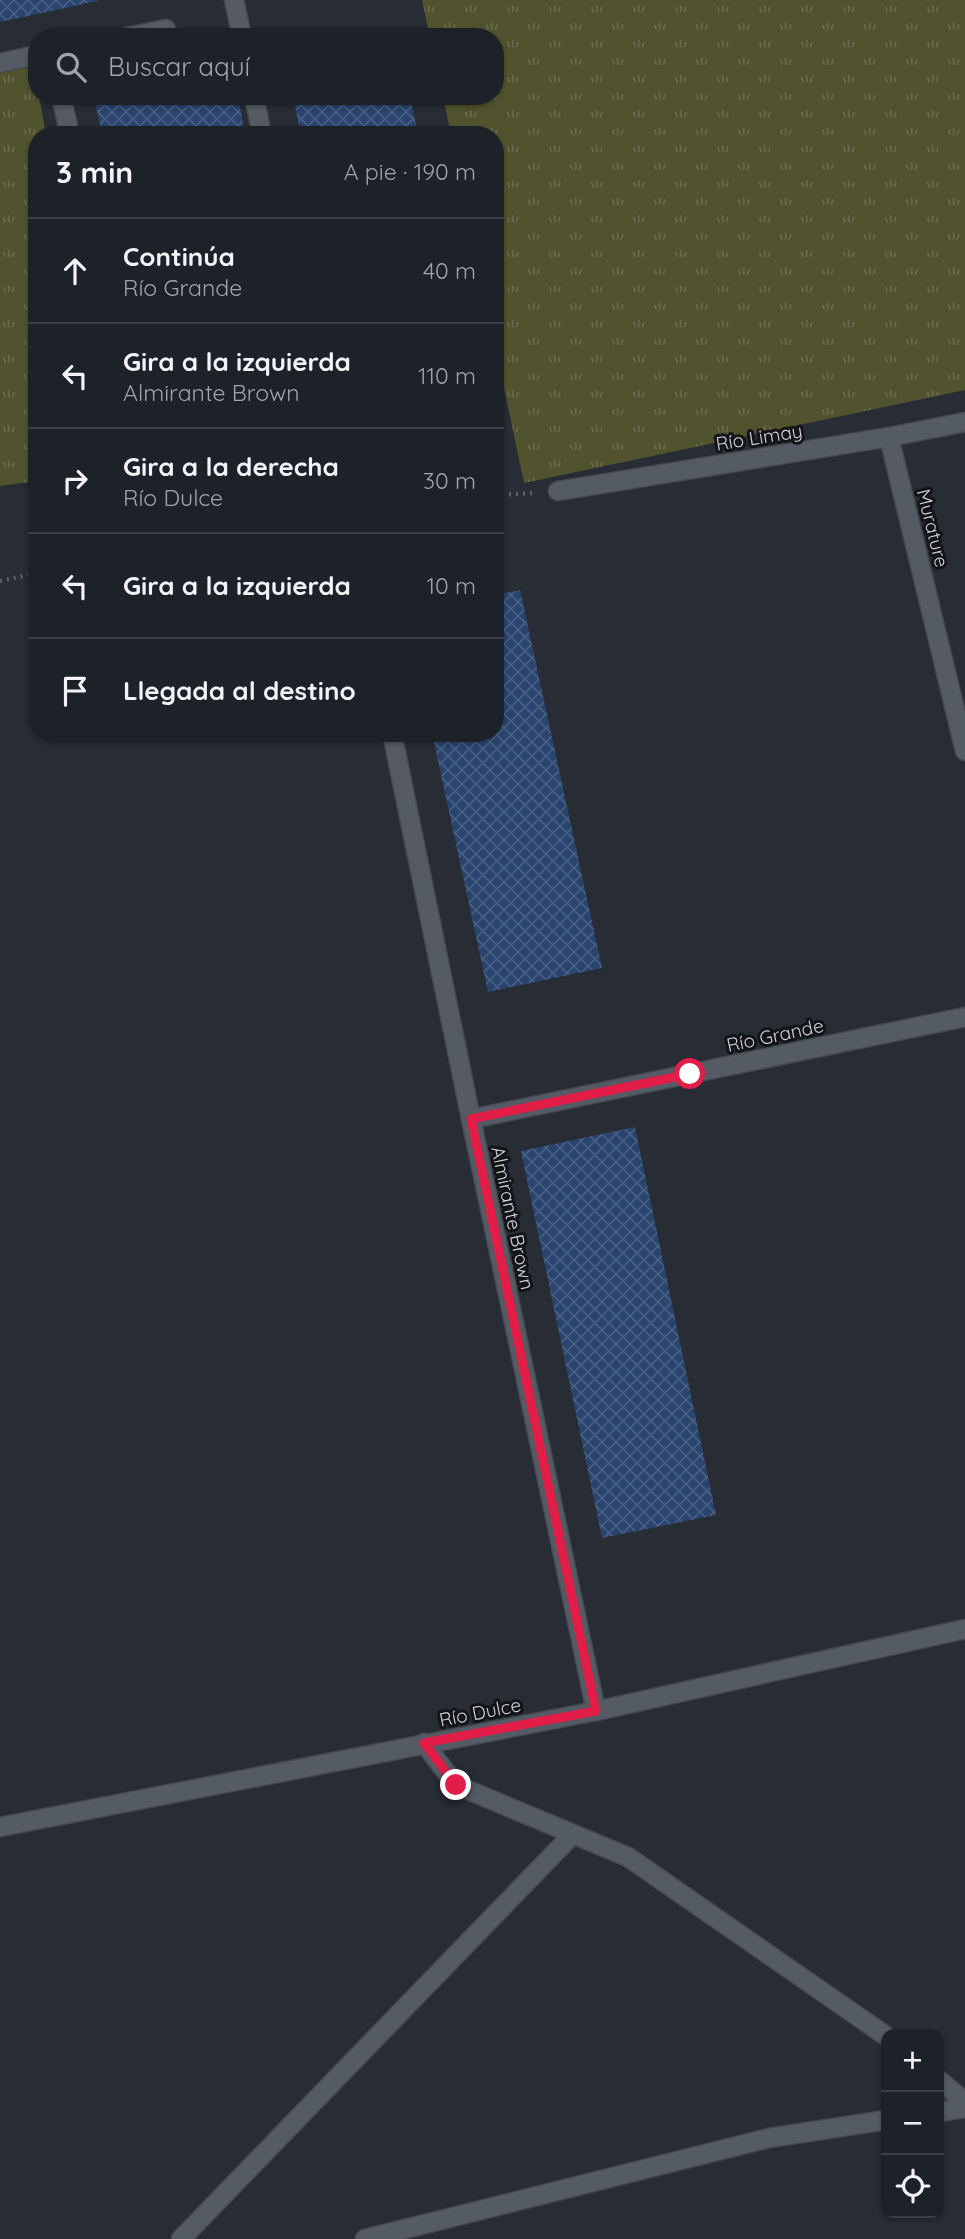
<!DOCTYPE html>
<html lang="es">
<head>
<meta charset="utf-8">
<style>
  body { margin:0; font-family:Quicksand,sans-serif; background:#2a2e34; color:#f1f3f6 }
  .controls { position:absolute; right:21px; bottom:21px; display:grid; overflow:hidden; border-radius:14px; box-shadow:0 2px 5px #0004 }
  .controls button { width:63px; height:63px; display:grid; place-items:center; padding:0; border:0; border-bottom:2px solid #3b3e45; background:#1d2128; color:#f1f3f6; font:35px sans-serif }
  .stop { position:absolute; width:21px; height:21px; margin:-16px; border:5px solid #e11d48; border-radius:50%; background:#fff }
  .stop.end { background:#e11d48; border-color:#fff; box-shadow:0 2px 7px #0008 }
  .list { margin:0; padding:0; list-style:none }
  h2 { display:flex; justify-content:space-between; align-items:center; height:91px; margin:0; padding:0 28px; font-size:30px }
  h2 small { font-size:23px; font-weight:400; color:#a0a3a8 }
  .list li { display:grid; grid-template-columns:46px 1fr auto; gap:21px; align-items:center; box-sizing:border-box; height:105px; padding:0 28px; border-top:2px solid #3b3e45 }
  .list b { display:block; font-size:26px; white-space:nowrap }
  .list p { margin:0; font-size:23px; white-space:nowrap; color:#a0a3a8 }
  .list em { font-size:23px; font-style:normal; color:#a0a3a8 }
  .icon { flex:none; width:38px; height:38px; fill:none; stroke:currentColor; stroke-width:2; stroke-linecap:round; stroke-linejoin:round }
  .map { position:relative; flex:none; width:965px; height:2239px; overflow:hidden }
  .search { position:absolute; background:#1d2128; box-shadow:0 2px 5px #0004; left:28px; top:28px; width:476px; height:77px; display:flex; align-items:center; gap:18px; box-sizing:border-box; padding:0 24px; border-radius:28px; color:#a0a3a8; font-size:26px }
  .panel { position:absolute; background:#1d2128; box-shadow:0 2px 5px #0004; left:28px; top:126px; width:476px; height:616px; border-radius:28px }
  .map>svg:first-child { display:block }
  .park { fill:url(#park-tufts) }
  .building { fill:url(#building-cross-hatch) }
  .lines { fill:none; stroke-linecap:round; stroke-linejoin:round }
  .service-casing { stroke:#454a50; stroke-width:21 }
  .minor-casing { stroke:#454a50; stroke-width:21 }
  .path { stroke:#5c6168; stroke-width:4.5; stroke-dasharray:2 5; stroke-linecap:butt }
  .service { stroke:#555b64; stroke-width:18 }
  .minor { stroke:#555b64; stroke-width:18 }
  .route { stroke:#e11d48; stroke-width:9 }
  .labels { text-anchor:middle; stroke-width:6; stroke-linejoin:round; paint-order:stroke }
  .street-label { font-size:19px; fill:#cfd2d7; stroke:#121418 }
</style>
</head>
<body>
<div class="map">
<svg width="965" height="2239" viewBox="0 0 965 2239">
  <defs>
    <pattern id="park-tufts" width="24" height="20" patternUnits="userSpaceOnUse" patternTransform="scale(1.75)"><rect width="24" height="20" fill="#50532d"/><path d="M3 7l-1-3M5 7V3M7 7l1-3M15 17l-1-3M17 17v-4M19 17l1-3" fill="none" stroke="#686b4b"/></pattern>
    <pattern id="building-cross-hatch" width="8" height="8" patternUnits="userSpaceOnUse" patternTransform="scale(1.75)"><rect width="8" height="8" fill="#29446e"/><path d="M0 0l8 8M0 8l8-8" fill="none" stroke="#475e82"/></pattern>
  </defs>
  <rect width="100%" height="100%" fill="#272c35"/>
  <!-- park -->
  <g class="park">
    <path d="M422,0H965V390L524,483L495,345V135H451L443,96H495V37H430Z"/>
    <path d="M33,66L37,96H39L46,135H37V481L0,486V72Z"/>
  </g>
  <!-- building -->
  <g class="building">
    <path d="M0,0H97V1L0,22Z"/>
    <path d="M224,28L226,37H187V35Z"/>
    <path d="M94,96H238L245,135H102Z"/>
    <path d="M293,96H410L418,135H301Z"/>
    <path d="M520,590L602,968L488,992L432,733H495V595Z"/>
    <path d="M635,1127L716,1515L602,1538L521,1151Z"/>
  </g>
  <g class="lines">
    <!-- service casing -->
    <g class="service-casing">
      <g id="service">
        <path d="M127,37L166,29"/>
        <path d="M0,63L37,55"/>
        <path d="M61,96L70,135"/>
        <path d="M939,2112L965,2108"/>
        <path d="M181,2239L573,1834"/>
        <path d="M365,2239L769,2138L886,2120"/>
      </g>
    </g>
    <!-- minor casing -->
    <g class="minor-casing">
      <g id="minor">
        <path d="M234,0L242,37"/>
        <path d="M254,96L262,135"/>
        <path d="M889,437L965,751"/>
        <path d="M558,491L889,437L965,422"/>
        <path d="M392,733L471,1119L596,1711"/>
        <path d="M471,1119L965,1017"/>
        <path d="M424,1743L456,1785L628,1857L886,2036"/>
        <path d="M0,1827L596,1711L965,1629"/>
        <path d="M939,2080L965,2102"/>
      </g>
    </g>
    <!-- path -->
    <g class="path">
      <path d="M495,495L533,493"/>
      <path d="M0,581L37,573"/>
    </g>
    <!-- service -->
    <use href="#service" class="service"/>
    <!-- minor -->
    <use href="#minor" class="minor"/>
  </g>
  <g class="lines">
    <!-- route -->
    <path class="route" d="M456,1785L424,1743L596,1711L471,1119L690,1074"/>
  </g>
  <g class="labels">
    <!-- street labels -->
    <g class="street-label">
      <text transform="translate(759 437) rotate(-9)" y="7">Río Limay</text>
      <text transform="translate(933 528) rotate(76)" y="7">Murature</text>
      <text transform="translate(775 1035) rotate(-12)" y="7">Río Grande</text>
      <text transform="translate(513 1218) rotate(78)" y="7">Almirante Brown</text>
      <text transform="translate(480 1712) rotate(-11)" y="7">Río Dulce</text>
    </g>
  </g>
</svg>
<div class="controls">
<button>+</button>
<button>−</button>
<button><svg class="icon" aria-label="locate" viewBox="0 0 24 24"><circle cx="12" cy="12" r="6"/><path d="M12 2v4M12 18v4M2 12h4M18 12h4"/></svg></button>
</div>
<div class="stop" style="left:690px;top:1074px"></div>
<div class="stop end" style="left:456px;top:1785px"></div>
<div class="search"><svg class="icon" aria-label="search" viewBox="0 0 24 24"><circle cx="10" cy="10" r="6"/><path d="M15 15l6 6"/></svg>Buscar aquí</div>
<section class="panel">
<h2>3 min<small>A pie · 190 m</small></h2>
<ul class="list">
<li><svg class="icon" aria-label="ahead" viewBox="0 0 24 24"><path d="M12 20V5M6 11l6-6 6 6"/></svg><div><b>Continúa</b><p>Río Grande</p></div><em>40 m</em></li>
<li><svg class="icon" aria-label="left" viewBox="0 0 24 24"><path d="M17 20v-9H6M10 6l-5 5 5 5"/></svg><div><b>Gira a la izquierda</b><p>Almirante Brown</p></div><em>110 m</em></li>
<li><svg class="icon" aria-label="right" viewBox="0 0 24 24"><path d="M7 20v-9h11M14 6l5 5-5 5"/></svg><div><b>Gira a la derecha</b><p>Río Dulce</p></div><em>30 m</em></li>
<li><svg class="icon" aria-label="left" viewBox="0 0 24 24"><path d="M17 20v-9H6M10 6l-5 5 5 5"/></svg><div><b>Gira a la izquierda</b></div><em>10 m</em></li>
<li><svg class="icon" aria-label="arrive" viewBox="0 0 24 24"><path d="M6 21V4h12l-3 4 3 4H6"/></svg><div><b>Llegada al destino</b></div></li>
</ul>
</section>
</div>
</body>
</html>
